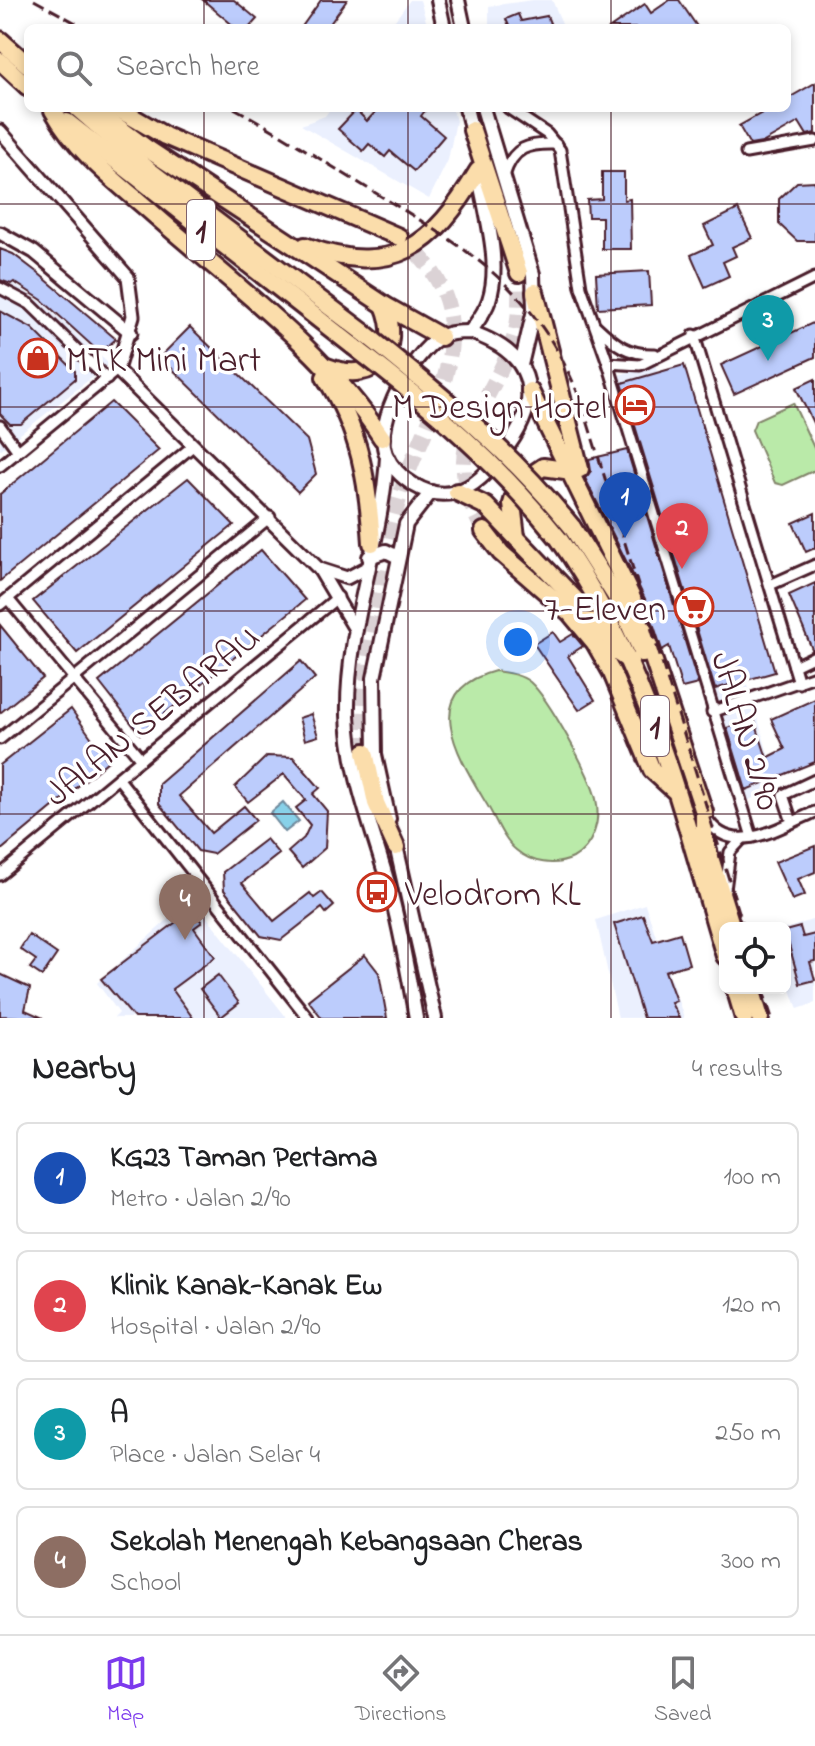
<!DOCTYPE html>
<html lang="en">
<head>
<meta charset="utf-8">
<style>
  body { margin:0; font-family:"Indie Flower",sans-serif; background:#f2f2f2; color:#202124 }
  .controls { position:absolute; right:24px; bottom:24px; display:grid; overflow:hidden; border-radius:12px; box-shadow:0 4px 12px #0003 }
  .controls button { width:72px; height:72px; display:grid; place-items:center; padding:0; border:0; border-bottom:2px solid #e0e0e0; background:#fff; color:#202124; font:40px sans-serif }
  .you { position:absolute; left:518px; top:642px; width:28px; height:28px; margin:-20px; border:6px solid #fff; border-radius:50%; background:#1a73e8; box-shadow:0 0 0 12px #1a73e833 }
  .badge { display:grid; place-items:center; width:52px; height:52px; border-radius:50%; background:#7c3aed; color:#fff; font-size:26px; font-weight:700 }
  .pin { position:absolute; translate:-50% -66px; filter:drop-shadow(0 2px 4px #0008) }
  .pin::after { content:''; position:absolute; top:42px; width:28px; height:24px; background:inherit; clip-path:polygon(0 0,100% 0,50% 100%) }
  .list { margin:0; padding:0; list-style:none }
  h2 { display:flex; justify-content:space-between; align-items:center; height:104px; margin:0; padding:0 32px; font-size:34px }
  h2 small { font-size:26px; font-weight:400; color:#757577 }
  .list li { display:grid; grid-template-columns:52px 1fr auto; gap:24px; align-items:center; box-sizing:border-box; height:112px; margin:0 16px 16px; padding:0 16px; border:2px solid #e0e0e0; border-radius:12px }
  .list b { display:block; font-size:30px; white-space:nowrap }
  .list p { margin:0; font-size:26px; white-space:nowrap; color:#757577 }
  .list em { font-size:26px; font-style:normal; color:#757577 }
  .icon { flex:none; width:44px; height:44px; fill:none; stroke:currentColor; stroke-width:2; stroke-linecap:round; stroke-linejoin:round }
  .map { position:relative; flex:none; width:815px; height:1018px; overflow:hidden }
  .search { position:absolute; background:#fff; box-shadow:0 4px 12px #0003; left:24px; right:24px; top:24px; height:88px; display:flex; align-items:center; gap:20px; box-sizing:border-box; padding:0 28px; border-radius:12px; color:#757577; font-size:30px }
  .sheet { height:616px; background:#fff }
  nav { display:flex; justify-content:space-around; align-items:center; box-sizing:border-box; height:112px; border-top:2px solid #e0e0e0; background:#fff; font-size:22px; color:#757577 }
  nav a { display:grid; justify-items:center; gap:4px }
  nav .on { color:#7c3aed }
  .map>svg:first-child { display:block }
  .built { fill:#ebf0fe }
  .green { fill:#baeaa9; stroke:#82846a; stroke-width:2 }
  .water { fill:#88d1e9; stroke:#6f8a9d; stroke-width:2 }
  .building { fill:#bcccfc; stroke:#4a1f2b; stroke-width:2 }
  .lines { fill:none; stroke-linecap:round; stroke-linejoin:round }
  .trunk-tunnel { stroke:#dbd2d5; stroke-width:16; stroke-dasharray:16 8; stroke-linecap:butt }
  .minor-casing { stroke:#4a1f2b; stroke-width:15 }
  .tertiary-casing { stroke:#4a1f2b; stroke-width:17 }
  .secondary-casing { stroke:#4a1f2b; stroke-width:18 }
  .trunk-casing { stroke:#4a1f2b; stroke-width:22 }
  .minor { stroke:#fff; stroke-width:9 }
  .tertiary { stroke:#fff; stroke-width:11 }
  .secondary { stroke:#fff; stroke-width:12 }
  .trunk { stroke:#fbddab; stroke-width:16 }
  .rail { stroke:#4a1f2b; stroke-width:3; stroke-dasharray:12 6; stroke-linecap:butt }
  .trunk-bridge-casing { stroke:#4a1f2b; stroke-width:22; stroke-linecap:butt }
  .trunk-bridge { stroke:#fbddab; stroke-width:16 }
  .grid { fill:none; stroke:#4a1f2b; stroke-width:2; stroke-opacity:0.55 }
  .labels { text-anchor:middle; stroke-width:7; stroke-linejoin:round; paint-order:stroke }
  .shield { fill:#fff; stroke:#80626b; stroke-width:2 }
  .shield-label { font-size:34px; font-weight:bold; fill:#4a1f2b }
  .poi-label { font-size:36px; fill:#4a1f2b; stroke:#fff; text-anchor:start }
  .street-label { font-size:36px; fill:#4a1f2b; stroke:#fff }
</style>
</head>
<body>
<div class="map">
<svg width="815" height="1018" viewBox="0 0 815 1018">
  <rect width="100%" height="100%" fill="#fff"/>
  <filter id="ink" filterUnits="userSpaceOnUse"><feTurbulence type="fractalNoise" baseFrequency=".0125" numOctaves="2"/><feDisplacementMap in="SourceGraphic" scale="16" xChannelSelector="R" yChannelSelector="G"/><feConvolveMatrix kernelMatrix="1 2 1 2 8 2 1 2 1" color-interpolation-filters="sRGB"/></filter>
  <g filter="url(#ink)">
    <!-- built -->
    <g class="built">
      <path d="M410,0H420L428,28H389Z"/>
      <path d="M533,0H552L564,28H489V6Z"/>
      <path d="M331,108H452L456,121L448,160L429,199L301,125L325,116Z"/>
      <path d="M0,275L42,302L109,364L0,450Z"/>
      <path d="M655,364L778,788L744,802L616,376Z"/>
      <path d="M192,898L287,1018H114L119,1013L97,983Z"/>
      <path d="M645,904L684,1018H618L596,920Z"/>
      <path d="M815,919V1003L798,1009L785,974V929Z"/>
    </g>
    <!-- green -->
    <g class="green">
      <path d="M793,403L815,450V470L783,485L775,483L752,430L756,420Z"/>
      <path d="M495,671C507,673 520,674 530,682C549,699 590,774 596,799C601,821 593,847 573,858C555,867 531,863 516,850C503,840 495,817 486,803C460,759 416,692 495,671Z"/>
    </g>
    <!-- water -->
    <path class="water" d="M283,802L299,821L285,832L270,813Z"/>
    <!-- building -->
    <g class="building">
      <path d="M203,0H234L257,19L249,28H236Z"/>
      <path d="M321,0H347L327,28H301Z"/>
      <path d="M670,0H679L698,28H610L645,4L651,13Z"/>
      <path d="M518,14L521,21L547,16L552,28H504L509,26L506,19Z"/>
      <path d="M815,83V133L807,135L799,122L762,143L750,145L739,126L771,108H787V99Z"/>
      <path d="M379,108H427L421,116L444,136L414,171L390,151L385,157L369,144L363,151L338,129L356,110L367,121Z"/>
      <path d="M602,172H624V200L630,199L631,249H602V217H588L587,200L602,199Z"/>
      <path d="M815,181V241H797L779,224V199L797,182Z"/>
      <path d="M738,209L752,238L732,247L736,256L723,262L729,276L705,287L691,255L713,245L704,226Z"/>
      <path d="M0,249L13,254L38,273L116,339L100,353L42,300L14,282L11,284L0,280Z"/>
      <path d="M649,271L651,305L598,308L596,274Z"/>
      <path d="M0,311L32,328L75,371V379L21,424H10L0,414Z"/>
      <path d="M815,322V357L734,394L721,365Z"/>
      <path d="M190,327L307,440L316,474L298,492L160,357Z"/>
      <path d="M684,365L775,672L715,689L622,383Z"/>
      <path d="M815,379V427L796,388Z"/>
      <path d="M111,402L159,450L0,581V494Z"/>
      <path d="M627,450L698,684L682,688L669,646L662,650L645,599L585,478L591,471L589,459Z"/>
      <path d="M188,478L234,525L77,653L33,601Z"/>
      <path d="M815,513V548L806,552L793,523Z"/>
      <path d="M261,550L305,600L140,734L99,682Z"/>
      <path d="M815,583V649H812L789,595Z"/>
      <path d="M0,625L43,678L0,713Z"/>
      <path d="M553,632L560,642L573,634L583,646L568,656L595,700L579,710L534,644Z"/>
      <path d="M301,661L315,678L179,796L211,833L244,806L256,820L213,854L198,851L159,804V784Z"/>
      <path d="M815,699V762L746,790L727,728L754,719L767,758L785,749L771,719Z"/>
      <path d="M71,709L108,761L0,851V765Z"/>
      <path d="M311,714L318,736L305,740L299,718Z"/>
      <path d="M267,756L293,757L320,788L313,794L327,811L325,848L302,868L288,852L304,838L310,825L296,808L306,800L284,774L248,802L235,787Z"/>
      <path d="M266,839L279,854L242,883L274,921L310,893L314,898L322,892L334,906L326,913L322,908L281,940L261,936L224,890L223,872Z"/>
      <path d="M815,846V872L798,879L805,895L792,900L775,862Z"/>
      <path d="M192,910L202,922L194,928L215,957L172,989L193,1018H134L101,979Z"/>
      <path d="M643,915L653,941L680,933L689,964L665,971L676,1001L671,1003L679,1018H643L614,924Z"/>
      <path d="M800,927L803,937L815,934V961L810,962L815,980L800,984L785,931Z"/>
      <path d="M29,935L57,954L42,976L30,968L36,960L20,949Z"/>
      <path d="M365,955L379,973L387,1018H322L308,1000Z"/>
      <path d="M0,974L30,988L25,1010L43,1018L0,1016Z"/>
      <path d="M218,975L239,1003L221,1017L200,989Z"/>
    </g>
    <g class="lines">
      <!-- trunk-tunnel -->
      <g class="trunk-tunnel">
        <path d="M484,531C436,446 485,417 513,341C521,320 519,295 519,273"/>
        <path d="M365,752C362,670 376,585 397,506C412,447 454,390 451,327C449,289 430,264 403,240"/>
      </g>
      <!-- minor casing -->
      <g class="minor-casing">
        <g id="minor">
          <path d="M508,108L547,134L560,150L581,287L608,363L752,837"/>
          <path d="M746,153L815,141"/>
          <path d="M504,176C513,147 528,143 556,144"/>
          <path d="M0,288L30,304L107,379"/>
          <path d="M596,326C615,344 628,355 655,354"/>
          <path d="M694,335L799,683"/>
          <path d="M608,363L640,365L815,278"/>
          <path d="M0,426L18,451"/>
          <path d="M0,466L117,370"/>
          <path d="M770,585L815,565"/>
          <path d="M8,599L141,759"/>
          <path d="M0,605L194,445"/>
          <path d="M794,666L815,656"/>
          <path d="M712,712L815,676"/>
          <path d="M0,739L270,517"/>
          <path d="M118,778L308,1018"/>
          <path d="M706,817C730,860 780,827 815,812"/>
          <path d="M792,822L783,795L815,780"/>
          <path d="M0,875L338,597"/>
          <path d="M725,890L730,852L742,839"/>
        </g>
      </g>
      <!-- tertiary casing -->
      <g class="tertiary-casing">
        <g id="tertiary">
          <path d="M0,131L128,277L133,316L117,370L319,569L356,631"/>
          <path d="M0,233L34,252L131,333"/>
          <path d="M319,569L347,578L366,568"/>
        </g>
      </g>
      <!-- secondary casing -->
      <g class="secondary-casing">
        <g id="secondary">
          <path d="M438,0L444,28"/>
          <path d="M458,0L464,28"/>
          <path d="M466,108L473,136"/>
          <path d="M483,108L533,274L534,310L521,365"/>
          <path d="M470,332C538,355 544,401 502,454C489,470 476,487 455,492C428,500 396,478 386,454C373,422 413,353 440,337C449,332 460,332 470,332Z"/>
          <path d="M470,332C477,322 485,312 489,300C502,262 484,209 478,170"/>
          <path d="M387,457C382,544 346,627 348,715C350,776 373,829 389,887C401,929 408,974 416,1018"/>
          <path d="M369,557L386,551L398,557"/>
          <path d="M389,819L375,755L374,678L406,524L431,492"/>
          <path d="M395,841L435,1018"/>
        </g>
      </g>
      <!-- trunk casing -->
      <g class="trunk-casing">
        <g id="trunk">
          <path d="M0,40L28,65"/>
          <path d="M0,61L28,87"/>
          <path d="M77,108L150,171L363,332"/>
          <path d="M92,108L146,148L384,305L441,337"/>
          <path d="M117,108L165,136L399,237"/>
          <path d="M53,110C76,151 114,180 150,211C230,282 323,348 382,438"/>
          <path d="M67,122L353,346"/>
          <path d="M472,130L519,273"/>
          <path d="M305,246C394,278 433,247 478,171"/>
          <path d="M535,292L580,469"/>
          <path d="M327,367C377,386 403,350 384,305"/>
          <path d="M325,377C360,429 368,482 372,543"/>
          <path d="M530,391L635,604L704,812V839"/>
          <path d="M457,492L486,506L575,599L612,649L630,661"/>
          <path d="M572,527L618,600L643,654"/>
          <path d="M484,531L501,553L570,613L595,643L612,673L652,770L674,790"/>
          <path d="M516,537L512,504L518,484L543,467L572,471"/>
          <path d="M559,539C649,665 681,810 725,956"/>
          <path d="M365,752L376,803L396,847"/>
          <path d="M702,832L732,928"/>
          <path d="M735,988L744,1018"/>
          <path d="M751,988L760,1018"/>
        </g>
      </g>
      <!-- minor -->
      <use href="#minor" class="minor"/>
      <!-- tertiary -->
      <use href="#tertiary" class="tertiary"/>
      <!-- secondary -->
      <use href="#secondary" class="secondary"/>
      <!-- trunk -->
      <use href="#trunk" class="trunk"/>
      <!-- rail -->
      <g class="rail">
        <path d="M34,0L85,28"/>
        <path d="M234,108C277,131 318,158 359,183C463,246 537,285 582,404L744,928"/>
        <path d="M762,988L772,1018"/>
      </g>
      <!-- trunk-bridge casing -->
      <g class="trunk-bridge-casing">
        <g id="trunk-bridge">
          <path d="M363,332C442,396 507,447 572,527"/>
          <path d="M353,346C431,406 497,462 559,539"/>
        </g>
      </g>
      <!-- trunk-bridge -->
      <use href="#trunk-bridge" class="trunk-bridge"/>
    </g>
  </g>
  <!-- grid -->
  <path class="grid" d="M204,0V28M408,0V28M611,0V28M204,108V1018M408,108V1018M611,108V1018M0,204H815M0,407H815M0,611H815M0,814H815"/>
  <!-- icons -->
  <defs>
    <g id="shop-ring" transform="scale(2)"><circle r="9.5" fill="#fff" stroke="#c8321e" stroke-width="1.5"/><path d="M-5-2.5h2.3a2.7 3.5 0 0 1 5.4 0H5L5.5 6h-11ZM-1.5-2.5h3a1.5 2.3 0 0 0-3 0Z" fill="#c8321e"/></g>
    <g id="hotel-ring" transform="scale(2)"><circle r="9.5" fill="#fff" stroke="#c8321e" stroke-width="1.5"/><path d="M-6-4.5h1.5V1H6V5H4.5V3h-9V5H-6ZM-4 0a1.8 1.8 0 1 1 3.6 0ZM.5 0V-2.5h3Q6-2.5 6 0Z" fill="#c8321e"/></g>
    <g id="supermarket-ring" transform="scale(2)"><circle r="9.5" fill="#fff" stroke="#c8321e" stroke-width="1.5"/><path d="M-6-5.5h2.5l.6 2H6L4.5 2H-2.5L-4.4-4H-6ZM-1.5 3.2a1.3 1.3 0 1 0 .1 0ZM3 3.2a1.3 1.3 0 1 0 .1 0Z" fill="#c8321e"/></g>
    <g id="bus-ring" transform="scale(2)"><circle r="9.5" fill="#fff" stroke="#c8321e" stroke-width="1.5"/><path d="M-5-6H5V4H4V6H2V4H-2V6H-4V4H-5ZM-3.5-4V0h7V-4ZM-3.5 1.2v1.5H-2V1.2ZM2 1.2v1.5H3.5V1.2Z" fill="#c8321e"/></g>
  </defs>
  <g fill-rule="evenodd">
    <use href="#shop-ring" x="38" y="358"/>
    <use href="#hotel-ring" x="635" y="405"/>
    <use href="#supermarket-ring" x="694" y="607"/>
    <use href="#bus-ring" x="377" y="892"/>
  </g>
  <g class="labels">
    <!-- shield labels -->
    <g class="shield">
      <rect x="187" y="200" width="28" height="60" rx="6"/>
      <rect x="641" y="696" width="28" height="60" rx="6"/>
    </g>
    <g class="shield-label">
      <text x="201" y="242">1</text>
      <text x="655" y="738">1</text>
    </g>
    <!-- poi labels -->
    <g class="poi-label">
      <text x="66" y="371">MTK Mini Mart</text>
      <text x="607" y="418" text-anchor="end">M Design Hotel</text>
      <text x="666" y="620" text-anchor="end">7-Eleven</text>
      <text x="405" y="905">Velodrom KL</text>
    </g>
    <!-- street labels -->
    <g class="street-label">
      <text transform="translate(151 714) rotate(-39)" y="13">JALAN SEBARAU</text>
      <text transform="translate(748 730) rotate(73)" y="13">JALAN 2/90</text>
    </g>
  </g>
</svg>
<div class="controls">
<button><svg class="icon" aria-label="locate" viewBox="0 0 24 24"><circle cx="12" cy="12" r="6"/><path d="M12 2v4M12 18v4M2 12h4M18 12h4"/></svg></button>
</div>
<div class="you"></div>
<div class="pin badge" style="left:625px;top:538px;background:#1a4fb4">1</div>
<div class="pin badge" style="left:682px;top:569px;background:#e0444e">2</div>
<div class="pin badge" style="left:768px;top:361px;background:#0f9aa8">3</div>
<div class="pin badge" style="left:185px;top:940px;background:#8d6e63">4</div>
<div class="search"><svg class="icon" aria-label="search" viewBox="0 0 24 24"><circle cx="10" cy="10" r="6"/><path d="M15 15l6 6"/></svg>Search here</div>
</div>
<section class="sheet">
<h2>Nearby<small>4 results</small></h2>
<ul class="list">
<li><span class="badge" style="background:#1a4fb4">1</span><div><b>KG23 Taman Pertama</b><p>Metro · Jalan 2/90</p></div><em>100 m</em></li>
<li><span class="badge" style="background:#e0444e">2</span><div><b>Klinik Kanak-Kanak Ew</b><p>Hospital · Jalan 2/90</p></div><em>120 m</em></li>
<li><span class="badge" style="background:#0f9aa8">3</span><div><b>A</b><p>Place · Jalan Selar 4</p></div><em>250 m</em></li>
<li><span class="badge" style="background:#8d6e63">4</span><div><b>Sekolah Menengah Kebangsaan Cheras</b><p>School</p></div><em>300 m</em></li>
</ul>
</section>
<nav>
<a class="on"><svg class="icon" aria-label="map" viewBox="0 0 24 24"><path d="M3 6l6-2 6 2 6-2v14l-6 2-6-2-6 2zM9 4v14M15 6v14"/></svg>Map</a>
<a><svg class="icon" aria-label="directions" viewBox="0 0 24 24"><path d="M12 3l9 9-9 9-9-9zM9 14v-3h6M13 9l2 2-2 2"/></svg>Directions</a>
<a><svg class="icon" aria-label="saved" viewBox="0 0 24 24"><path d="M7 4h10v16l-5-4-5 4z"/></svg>Saved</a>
</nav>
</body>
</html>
